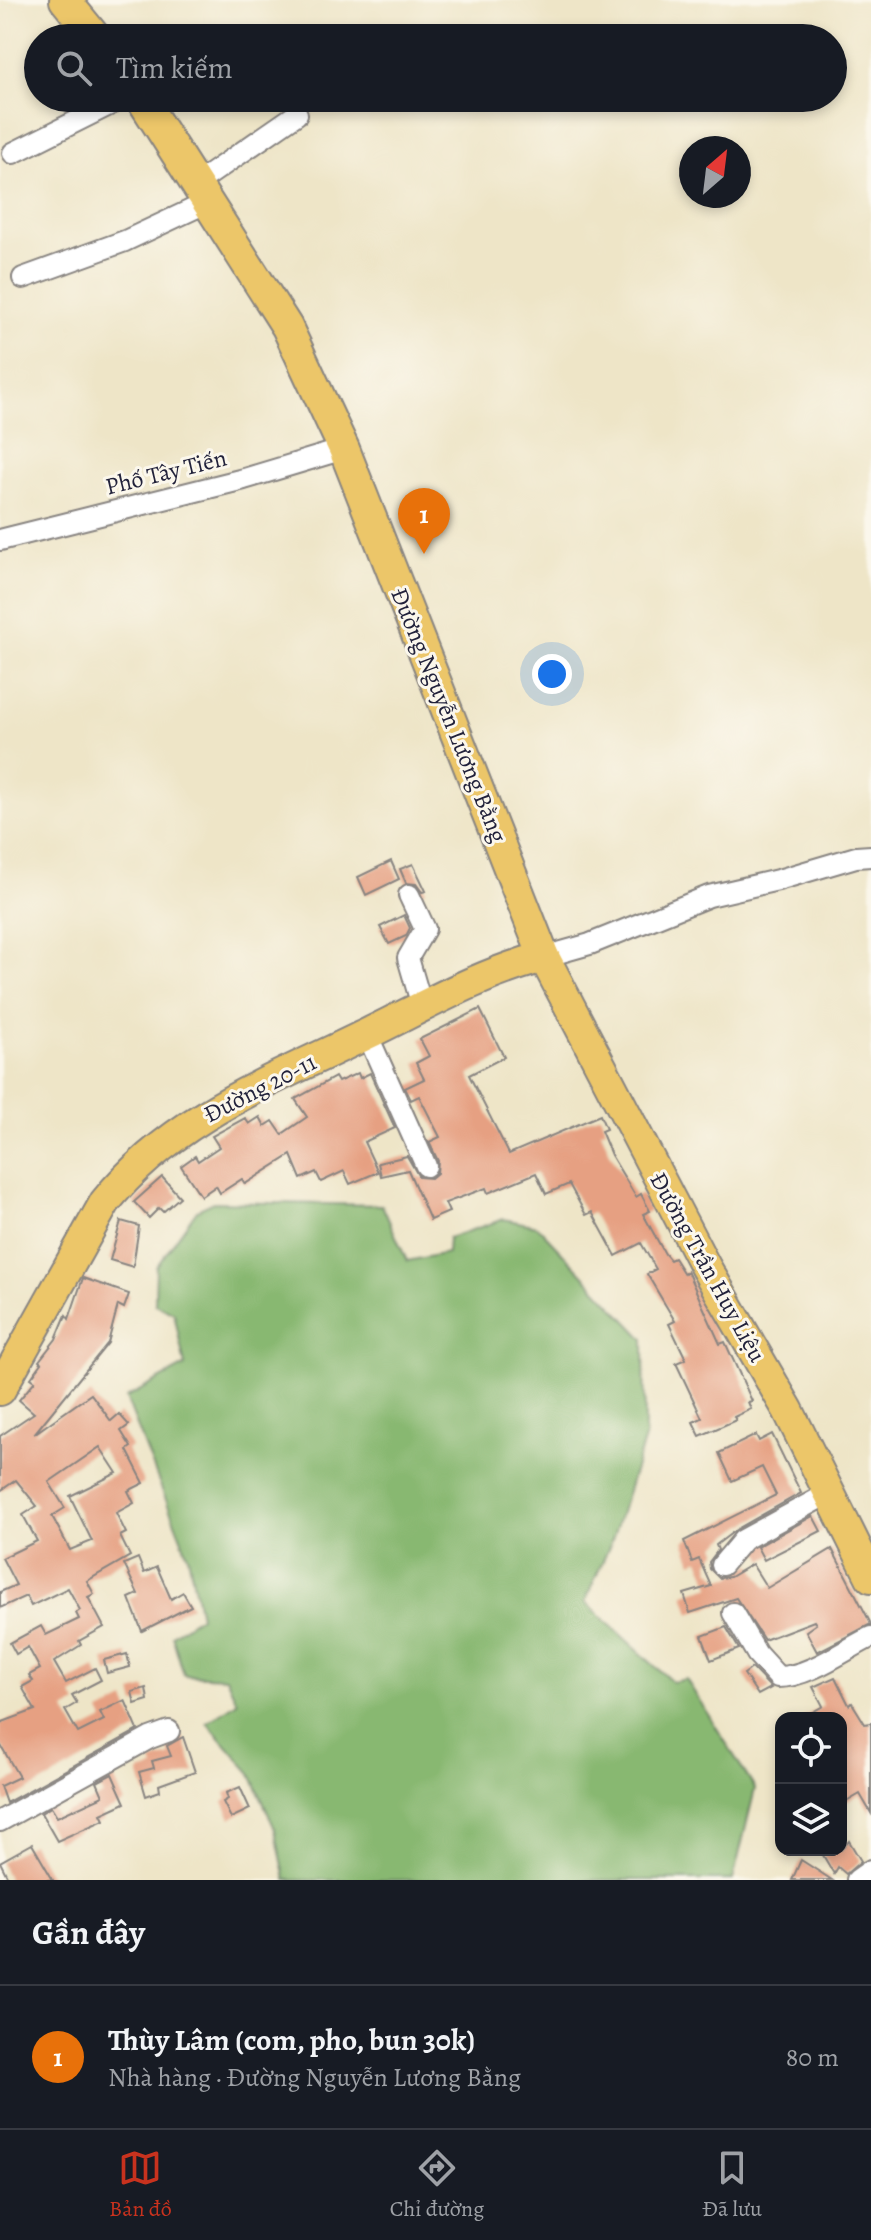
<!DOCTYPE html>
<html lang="vi">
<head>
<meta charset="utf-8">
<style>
  body { margin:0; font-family:Alegreya,serif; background:#242831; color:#f1f3f6 }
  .controls { position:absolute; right:24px; bottom:24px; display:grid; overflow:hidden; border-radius:16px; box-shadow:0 4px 12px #0003 }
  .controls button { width:72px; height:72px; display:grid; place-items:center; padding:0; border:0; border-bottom:2px solid #363941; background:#171b24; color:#f1f3f6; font:40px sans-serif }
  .compass { position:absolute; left:679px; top:136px; width:72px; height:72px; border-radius:50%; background:#171b24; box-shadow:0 4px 12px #0003; rotate:28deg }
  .you { position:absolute; left:552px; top:674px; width:28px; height:28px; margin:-20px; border:6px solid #fff; border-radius:50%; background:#1a73e8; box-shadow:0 0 0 12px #1a73e833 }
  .badge { display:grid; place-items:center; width:52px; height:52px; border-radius:50%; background:#c8321e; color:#fff; font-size:26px; font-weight:700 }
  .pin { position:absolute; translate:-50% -66px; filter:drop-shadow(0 2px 4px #0008) }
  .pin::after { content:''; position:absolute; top:42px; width:28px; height:24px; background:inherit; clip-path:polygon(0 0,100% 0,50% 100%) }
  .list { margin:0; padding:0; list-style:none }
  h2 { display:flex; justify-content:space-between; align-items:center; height:104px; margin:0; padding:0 32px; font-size:34px }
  h2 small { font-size:26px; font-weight:400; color:#9ea1a6 }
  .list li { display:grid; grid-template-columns:52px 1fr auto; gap:24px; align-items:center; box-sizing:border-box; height:144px; padding:0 32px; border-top:2px solid #363941 }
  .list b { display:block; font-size:30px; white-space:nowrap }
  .list p { margin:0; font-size:26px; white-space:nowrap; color:#9ea1a6 }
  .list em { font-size:26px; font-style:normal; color:#9ea1a6 }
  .icon { flex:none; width:44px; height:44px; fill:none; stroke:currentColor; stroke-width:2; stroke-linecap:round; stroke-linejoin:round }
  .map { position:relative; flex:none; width:871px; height:1880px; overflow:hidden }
  .search { position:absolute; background:#171b24; box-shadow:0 4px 12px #0003; left:24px; right:24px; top:24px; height:88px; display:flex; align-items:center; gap:20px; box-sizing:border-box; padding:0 28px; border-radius:44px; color:#9ea1a6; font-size:30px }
  .sheet { height:248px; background:#171b24 }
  nav { display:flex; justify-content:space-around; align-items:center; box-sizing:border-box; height:112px; border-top:2px solid #363941; background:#171b24; font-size:22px; color:#9ea1a6 }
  nav a { display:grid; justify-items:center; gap:4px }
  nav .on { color:#c8321e }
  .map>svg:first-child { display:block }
  .forest { fill:#88b871; stroke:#556d56; stroke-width:2 }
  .building { fill:#e6a082; fill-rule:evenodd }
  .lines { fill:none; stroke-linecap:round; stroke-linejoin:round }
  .minor-casing { stroke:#888481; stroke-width:24 }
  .highway-casing { stroke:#888481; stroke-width:34 }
  .minor { stroke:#fff; stroke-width:20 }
  .highway { stroke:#ecc669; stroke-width:30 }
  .labels { text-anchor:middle; stroke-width:6; stroke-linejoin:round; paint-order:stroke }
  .street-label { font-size:24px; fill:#22223b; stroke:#fbf7ec }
</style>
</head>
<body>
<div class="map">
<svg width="871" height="1880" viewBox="0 0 871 1880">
  <rect width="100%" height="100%" fill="#fbf7ec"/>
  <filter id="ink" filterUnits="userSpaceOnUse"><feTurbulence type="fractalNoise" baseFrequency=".0125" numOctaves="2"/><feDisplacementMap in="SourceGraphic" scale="16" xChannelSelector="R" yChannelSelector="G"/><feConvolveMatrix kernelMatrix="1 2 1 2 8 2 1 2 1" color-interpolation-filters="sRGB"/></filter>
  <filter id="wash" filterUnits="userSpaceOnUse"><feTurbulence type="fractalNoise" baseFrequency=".006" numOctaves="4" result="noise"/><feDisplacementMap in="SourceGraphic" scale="32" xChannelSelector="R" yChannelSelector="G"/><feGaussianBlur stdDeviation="1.8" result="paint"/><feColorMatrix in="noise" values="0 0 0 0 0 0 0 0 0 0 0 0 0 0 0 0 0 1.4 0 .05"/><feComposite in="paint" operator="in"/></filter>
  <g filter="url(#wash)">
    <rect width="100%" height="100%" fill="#eee5c7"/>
    <!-- forest -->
    <path class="forest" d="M214,1202L382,1205L407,1261L447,1253L448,1238L504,1219L537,1226L644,1339L645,1438L612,1540L585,1602L672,1682L686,1679L755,1789L733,1880H286L275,1829L250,1772L207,1723L237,1702L226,1677L184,1675L172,1635L200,1616L188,1556L126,1398L185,1366L174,1313L155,1304L156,1267L197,1210Z"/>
    <g id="blocks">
      <!-- building -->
      <g class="building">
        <path d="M391,861L399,879L366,895L358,877Z"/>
        <path d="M413,864L426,891L422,892L416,884L406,883L400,869Z"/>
        <path d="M404,915L410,928L406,936L389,944L380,927Z"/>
        <path d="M480,1009L504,1057L469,1075L509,1154L600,1115L606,1129L601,1131L611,1155L636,1197L641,1194L650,1211L643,1214L665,1254L670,1260L674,1258L684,1274L687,1271L720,1344L725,1342L752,1401L748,1402L751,1409L734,1417L736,1420L700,1436L693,1422L702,1418L676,1363L686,1359L669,1324L675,1321L647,1274L656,1269L641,1243L616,1256L592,1212L586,1215L569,1184L546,1194L536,1173L488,1193L486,1188L445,1203L449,1212L430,1220L408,1170L381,1176L378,1163L407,1156L419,1177L431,1178L437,1173L438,1161L429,1142L440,1137L419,1096L411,1100L405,1088L424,1079L416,1063L429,1056L420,1039Z"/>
        <path d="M358,1073L360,1078L370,1073L395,1128L364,1142L378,1172L350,1184L344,1171L321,1182L316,1172L301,1179L291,1155L245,1184L242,1179L220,1193L216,1186L201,1196L181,1166L195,1156L198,1161L219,1147L212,1136L245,1118L249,1124L260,1117L265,1126L273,1121L282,1134L307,1117L295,1099L335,1077L338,1082Z"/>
        <path d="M162,1177L180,1197L163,1212L159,1208L149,1218L134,1202Z"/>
        <path d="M121,1221L139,1226L133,1267L110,1260Z"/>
        <path d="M83,1278L129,1294L124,1308L118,1305L108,1343L34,1434L91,1394L111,1421L119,1414L129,1425L121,1431L131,1447L127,1450L144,1483L128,1491L134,1503L116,1513L126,1533L120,1536L130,1556L87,1581L94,1594L88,1597L104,1627L79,1641L81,1645L54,1662L66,1683L95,1668L101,1680L72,1695L77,1703L65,1710L78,1733L104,1720L100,1712L125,1700L138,1730L6,1803L0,1786L19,1777L0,1744V1723L35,1710L22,1687L33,1681L29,1675L40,1669L28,1647L16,1654L10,1643L41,1626L46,1635L79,1619L76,1613L80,1610L68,1588L31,1606L26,1596L0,1608V1592L16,1585L2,1558L37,1541L23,1515L37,1506L16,1480L0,1491V1436L34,1413L19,1400L35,1381L31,1378L42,1363L39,1361L56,1339L66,1315L69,1319ZM100,1447L117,1473L70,1496L92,1541L70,1550L52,1516L65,1508L49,1482Z"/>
        <path d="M772,1434L801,1493L737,1529L716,1545L718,1550L709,1562L710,1569L719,1578L730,1577L752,1564L767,1588L832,1549L871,1624L817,1652L806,1631L816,1624L814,1621L764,1640L736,1598L690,1613L684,1594L711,1586L699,1559L692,1562L684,1541L776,1495L762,1467L732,1481L719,1453L756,1435L759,1441Z"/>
        <path d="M813,1516L821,1531L764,1560L757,1547Z"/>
        <path d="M138,1558L144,1573L157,1567L171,1599L183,1592L191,1606L142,1631L129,1598L138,1594L124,1564Z"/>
        <path d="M726,1627L739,1649L711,1660L702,1636Z"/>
        <path d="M127,1654L130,1667L107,1673L104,1660Z"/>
        <path d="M752,1668L771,1688L758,1695L744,1674Z"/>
        <path d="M835,1677L849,1705L852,1703L865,1724L871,1723V1813L860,1794L841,1805V1718H802L823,1706L813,1687Z"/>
        <path d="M146,1688L148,1700L135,1704L132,1692Z"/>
        <path d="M183,1737L195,1772L159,1785L160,1791L146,1796L139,1772L154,1768L152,1761L171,1756L167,1746Z"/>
        <path d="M112,1774L125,1803L101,1814L104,1820L57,1841L41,1813L51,1807L57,1817L103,1796L97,1782Z"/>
        <path d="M240,1787L250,1809L231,1818L223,1802L228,1799L226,1793Z"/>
        <path d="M849,1841L861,1861L846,1874L838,1867L834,1874L820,1850H841Z"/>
        <path d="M32,1844L53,1880H9L0,1862Z"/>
        <path d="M801,1860L832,1880H792Z"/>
      </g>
    </g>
  </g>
  <g filter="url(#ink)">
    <use href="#blocks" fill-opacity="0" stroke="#888481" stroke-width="2"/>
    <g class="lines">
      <!-- minor casing -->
      <g class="minor-casing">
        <g id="minor">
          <path d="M13,153L123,98"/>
          <path d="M196,184L297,114"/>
          <path d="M23,278L125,241L208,202"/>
          <path d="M0,540L244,479L344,449"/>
          <path d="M409,895L425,929L408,958L422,1006"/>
          <path d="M544,957L590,944L709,896L778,880L856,857L871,856"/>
          <path d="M367,1034L426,1166"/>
          <path d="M722,1565L743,1540L829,1493"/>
          <path d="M733,1613L757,1654L778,1677C809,1677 844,1650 871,1637"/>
          <path d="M0,1821L150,1738L169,1731"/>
          <path d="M857,1880L871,1870"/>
        </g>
      </g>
      <!-- highway casing -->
      <g class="highway-casing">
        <g id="highway">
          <path d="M65,0L96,38"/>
          <path d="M141,98L287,327L344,449L544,957L706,1268L788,1410L871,1577"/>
          <path d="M0,1390L105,1202C172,1118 271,1081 365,1035C425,1006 479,974 544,957"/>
        </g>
      </g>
      <!-- minor -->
      <use href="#minor" class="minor"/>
      <!-- highway -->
      <use href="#highway" class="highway"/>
    </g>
  </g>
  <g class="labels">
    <!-- street labels -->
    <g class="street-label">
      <text transform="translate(166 472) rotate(-14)" y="8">Phố Tây Tiến</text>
      <text transform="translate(449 715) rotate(68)" y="8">Đường Nguyễn Lương Bằng</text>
      <text transform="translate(260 1088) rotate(-27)" y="8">Đường 20-11</text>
      <text transform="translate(708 1267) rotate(61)" y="8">Đường Trần Huy Liệu</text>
    </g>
  </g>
</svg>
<div class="controls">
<button><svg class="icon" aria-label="locate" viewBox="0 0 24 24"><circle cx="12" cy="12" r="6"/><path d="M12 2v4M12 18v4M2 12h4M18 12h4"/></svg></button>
<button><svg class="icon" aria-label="layers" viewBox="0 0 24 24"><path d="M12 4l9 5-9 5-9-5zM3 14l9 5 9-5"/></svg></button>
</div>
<svg class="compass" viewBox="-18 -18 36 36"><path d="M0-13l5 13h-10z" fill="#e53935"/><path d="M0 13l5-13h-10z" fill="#9ea1a6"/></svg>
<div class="you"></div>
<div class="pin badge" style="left:424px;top:554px;background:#e8710a">1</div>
<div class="search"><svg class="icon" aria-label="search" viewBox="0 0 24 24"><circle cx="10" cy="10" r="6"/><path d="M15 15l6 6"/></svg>Tìm kiếm</div>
</div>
<section class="sheet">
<h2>Gần đây<small></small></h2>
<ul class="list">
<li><span class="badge" style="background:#e8710a">1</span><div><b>Thùy Lâm (com, pho, bun 30k)</b><p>Nhà hàng · Đường Nguyễn Lương Bằng</p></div><em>80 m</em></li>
</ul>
</section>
<nav>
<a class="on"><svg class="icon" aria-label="map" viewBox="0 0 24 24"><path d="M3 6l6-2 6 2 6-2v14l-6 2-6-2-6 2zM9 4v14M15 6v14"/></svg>Bản đồ</a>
<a><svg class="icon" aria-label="directions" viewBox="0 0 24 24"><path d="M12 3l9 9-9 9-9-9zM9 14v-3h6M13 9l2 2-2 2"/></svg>Chỉ đường</a>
<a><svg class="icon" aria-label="saved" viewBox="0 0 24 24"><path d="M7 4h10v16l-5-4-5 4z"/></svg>Đã lưu</a>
</nav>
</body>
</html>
